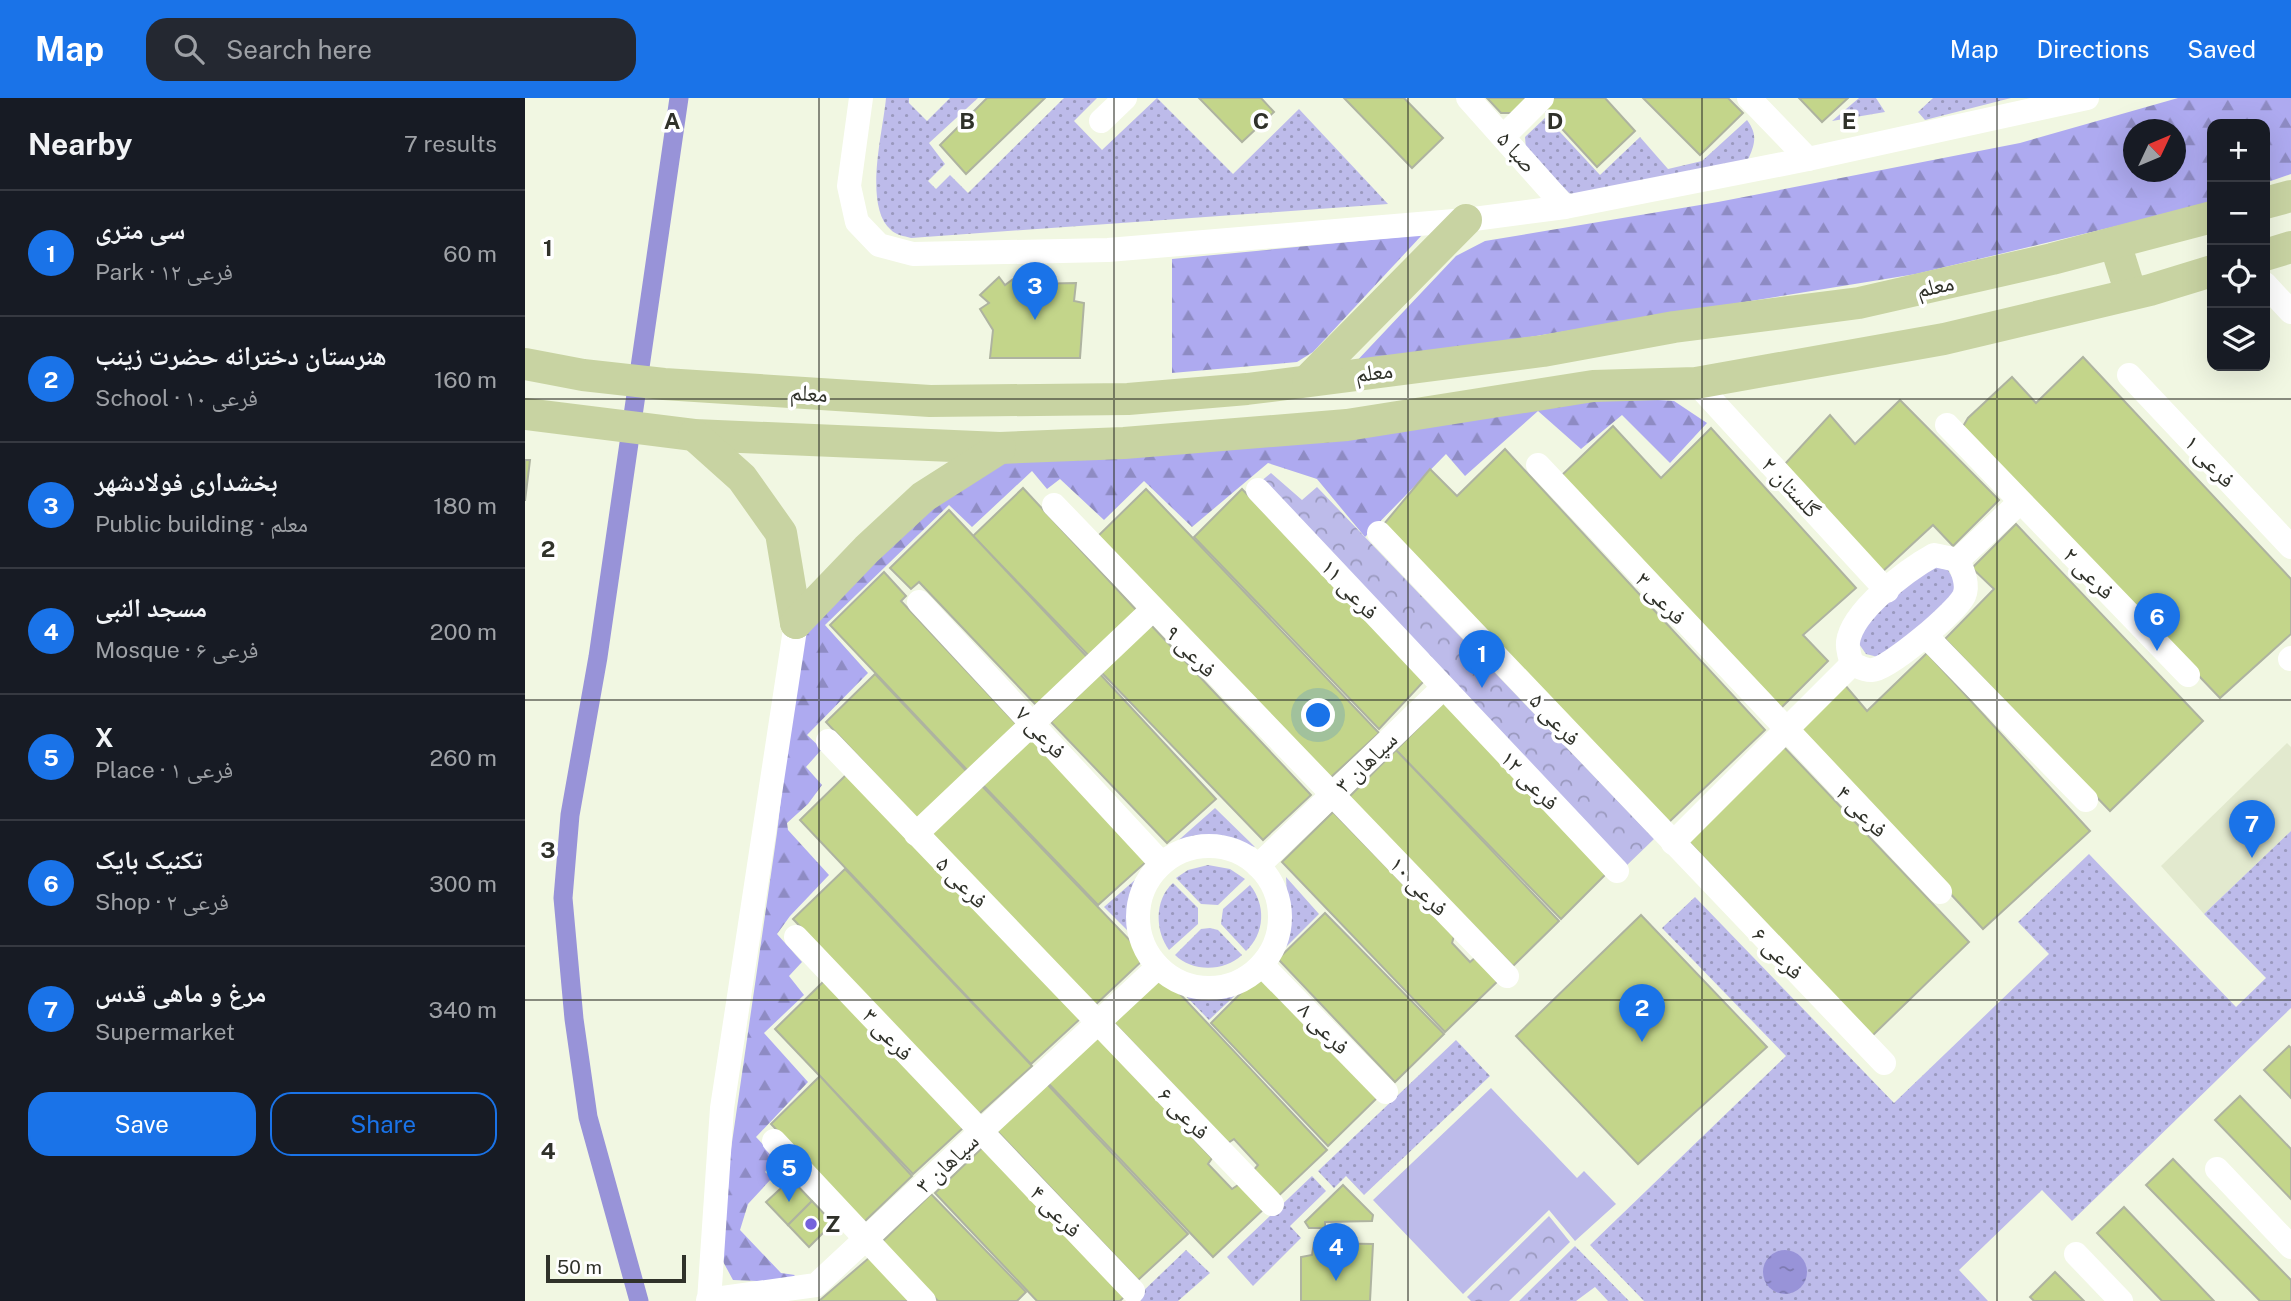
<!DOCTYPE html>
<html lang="en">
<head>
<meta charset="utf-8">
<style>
  body { margin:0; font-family:"Public Sans","Noto Naskh Arabic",sans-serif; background:#242831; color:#f1f3f6 }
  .controls { position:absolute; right:21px; top:21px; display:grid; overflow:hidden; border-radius:14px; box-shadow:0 7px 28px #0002 }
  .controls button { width:63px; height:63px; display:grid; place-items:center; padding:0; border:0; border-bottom:2px solid #363941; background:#171b24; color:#f1f3f6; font:35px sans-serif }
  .compass { position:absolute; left:1598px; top:21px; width:63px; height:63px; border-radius:50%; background:#171b24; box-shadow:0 7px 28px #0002; rotate:46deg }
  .scale { position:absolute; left:21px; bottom:18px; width:140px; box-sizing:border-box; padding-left:7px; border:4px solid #30322a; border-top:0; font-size:19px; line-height:24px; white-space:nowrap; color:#30322a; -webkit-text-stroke:5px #fff; paint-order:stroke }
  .you { position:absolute; left:794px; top:618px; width:24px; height:24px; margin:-18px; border:5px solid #fff; border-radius:50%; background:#1a73e8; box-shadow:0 0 0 10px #1a73e833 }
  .badge { display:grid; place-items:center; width:46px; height:46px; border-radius:50%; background:#1a73e8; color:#fff; font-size:23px; font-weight:700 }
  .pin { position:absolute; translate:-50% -58px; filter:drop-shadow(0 2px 4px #0008) }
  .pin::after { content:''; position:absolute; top:37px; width:24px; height:21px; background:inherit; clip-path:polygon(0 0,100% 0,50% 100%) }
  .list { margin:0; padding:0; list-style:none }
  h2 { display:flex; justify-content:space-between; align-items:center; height:91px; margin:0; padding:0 28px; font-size:30px }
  h2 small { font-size:23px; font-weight:400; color:#9ea1a6 }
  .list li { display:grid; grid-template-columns:46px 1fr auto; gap:21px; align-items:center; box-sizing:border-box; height:126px; padding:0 28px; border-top:2px solid #363941 }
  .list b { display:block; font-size:26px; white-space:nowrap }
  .list p { margin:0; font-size:23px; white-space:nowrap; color:#9ea1a6 }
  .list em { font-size:23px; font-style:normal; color:#9ea1a6 }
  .actions { display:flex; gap:14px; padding:21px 28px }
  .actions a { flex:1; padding:16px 0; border:2px solid #1a73e8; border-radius:21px; text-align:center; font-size:24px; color:#1a73e8 }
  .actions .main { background:#1a73e8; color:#fff }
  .icon { flex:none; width:38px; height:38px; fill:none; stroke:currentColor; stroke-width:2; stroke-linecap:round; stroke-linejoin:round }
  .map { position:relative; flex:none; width:1766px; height:1203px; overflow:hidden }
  header { display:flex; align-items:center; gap:42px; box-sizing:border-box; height:98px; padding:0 35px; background:#1a73e8; color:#fff }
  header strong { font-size:33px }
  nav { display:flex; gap:38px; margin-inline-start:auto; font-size:24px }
  .search { width:490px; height:63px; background:#242831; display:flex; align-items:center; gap:18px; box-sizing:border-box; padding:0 24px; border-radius:21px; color:#9ea1a6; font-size:26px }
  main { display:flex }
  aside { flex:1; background:#171b24 }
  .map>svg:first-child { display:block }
  .built { fill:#e2e9ce }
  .grass { fill:url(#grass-dots) }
  .forest { fill:url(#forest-firs); fill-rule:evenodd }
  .park { fill:url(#park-crowns) }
  .garden { fill:#bdbbea }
  .water { fill:url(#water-ripples) }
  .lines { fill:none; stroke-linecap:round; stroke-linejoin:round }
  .canal { stroke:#9893d8; stroke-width:19 }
  .building { fill:#c3d58a; stroke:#aeb3a0; stroke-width:2 }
  .minor { stroke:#fff; stroke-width:24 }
  .major { stroke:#c8d3a2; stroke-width:32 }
  .grid { fill:none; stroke:#30322a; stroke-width:2; stroke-opacity:0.55 }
  .poi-dot { fill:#7562dc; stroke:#fff; stroke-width:2.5 }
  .labels { text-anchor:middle; stroke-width:7; stroke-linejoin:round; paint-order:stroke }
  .street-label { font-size:23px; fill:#30322a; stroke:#fff }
  .poi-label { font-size:23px; font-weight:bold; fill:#30322a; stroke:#fff; text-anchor:start }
  .grid-label { font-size:23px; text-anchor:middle; font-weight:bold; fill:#30322a; stroke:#fff; stroke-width:7; stroke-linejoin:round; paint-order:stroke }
</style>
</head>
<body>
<header>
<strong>Map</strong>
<div class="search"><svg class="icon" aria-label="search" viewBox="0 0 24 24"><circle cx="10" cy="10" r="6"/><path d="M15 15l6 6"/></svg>Search here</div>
<nav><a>Map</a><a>Directions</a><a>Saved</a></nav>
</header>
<main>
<aside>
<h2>Nearby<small>7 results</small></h2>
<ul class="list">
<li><span class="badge">1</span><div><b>سی متری</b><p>Park · فرعی ۱۲</p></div><em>60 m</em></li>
<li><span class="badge">2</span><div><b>هنرستان دخترانه حضرت زینب</b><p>School · فرعی ۱۰</p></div><em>160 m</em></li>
<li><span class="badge">3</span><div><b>بخشداری فولادشهر</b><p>Public building · معلم</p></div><em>180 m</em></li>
<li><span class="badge">4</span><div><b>مسجد النبی</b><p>Mosque · فرعی ۶</p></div><em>200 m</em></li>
<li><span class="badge">5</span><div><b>X</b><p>Place · فرعی ۱</p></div><em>260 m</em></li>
<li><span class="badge">6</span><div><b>تکنیک بایک</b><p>Shop · فرعی ۲</p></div><em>300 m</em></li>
<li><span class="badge">7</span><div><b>مرغ و ماهی قدس</b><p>Supermarket</p></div><em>340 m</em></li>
</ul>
<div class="actions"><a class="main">Save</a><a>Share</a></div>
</aside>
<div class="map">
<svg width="1766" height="1203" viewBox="0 0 1766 1203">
  <defs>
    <pattern id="grass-dots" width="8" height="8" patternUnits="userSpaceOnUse" patternTransform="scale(1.75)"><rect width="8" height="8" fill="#bdbbea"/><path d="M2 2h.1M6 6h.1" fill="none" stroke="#9a99be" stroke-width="1.8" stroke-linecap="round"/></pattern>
    <pattern id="forest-firs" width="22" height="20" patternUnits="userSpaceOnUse" patternTransform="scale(1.75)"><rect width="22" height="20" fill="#aeaaf0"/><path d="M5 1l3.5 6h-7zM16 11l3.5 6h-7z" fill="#8e8bc3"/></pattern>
    <pattern id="park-crowns" width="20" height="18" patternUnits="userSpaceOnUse" patternTransform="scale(1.75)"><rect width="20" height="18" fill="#bdbbea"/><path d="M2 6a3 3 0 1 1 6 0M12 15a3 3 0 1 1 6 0" fill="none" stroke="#9a99be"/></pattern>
    <pattern id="water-ripples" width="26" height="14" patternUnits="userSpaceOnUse" patternTransform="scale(1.75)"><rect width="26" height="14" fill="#9893d8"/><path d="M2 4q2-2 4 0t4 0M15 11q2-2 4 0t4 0" fill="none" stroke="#7c79af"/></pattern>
  </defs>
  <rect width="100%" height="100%" fill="#f1f7e2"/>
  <!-- built -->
  <path class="built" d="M1762,645L1766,649V733L1679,816L1636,768Z"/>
  <!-- grass -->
  <g class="grass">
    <path d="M361,0H384V5L402,23L425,0H453L404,45L420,66L403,83L411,91L425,77L443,95L539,0H572L549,23L577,52L632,0L708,76L774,11L863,106L386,140C379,138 371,137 366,132C338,108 358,34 361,0Z"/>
    <path d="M1334,0H1351L1360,14L1307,23Z"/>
    <path d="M1408,0H1486L1400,22L1393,14Z"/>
    <path d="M1021,19L1075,77L1115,39L1143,71L1177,63L1222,22C1233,37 1230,46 1223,62L1052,98L1044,95L1001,51L1000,39Z"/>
    <path d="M1404,467L1423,472L1431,486C1423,520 1379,541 1353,559L1341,556L1332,543L1335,526Z"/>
    <path d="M690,710L730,749C701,743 677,743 647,748Z"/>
    <path d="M1766,733V910L1547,1123L1517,1092L1434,1172L1463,1203H1119L1065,1147L1261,958L1137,830L1170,799L1369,1005L1524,856L1493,824L1564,756L1711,909L1741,880L1679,816Z"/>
    <path d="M683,767L705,771L720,781L693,807L676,806L651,780L663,772Z"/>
    <path d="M761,779L794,816L758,852L763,820Z"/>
    <path d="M611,781L606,836L579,809Z"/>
    <path d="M648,785L673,810V826L644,852C630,833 629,802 648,785Z"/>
    <path d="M725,787C741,807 740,835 721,853L696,826L698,811Z"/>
    <path d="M685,830L693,832L717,857C699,874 667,874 650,857L676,831Z"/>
    <path d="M720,888L684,922L654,891L693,894Z"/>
    <path d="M931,942L965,978L839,1097L821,1078L809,1090L793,1073Z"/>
    <path d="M787,1078L801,1093L765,1128L776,1140L728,1188L702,1159Z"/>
    <path d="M1050,1148L1104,1203H1083L1070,1189L1051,1203H994Z"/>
    <path d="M661,1152L685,1175L653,1203H616L612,1199Z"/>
  </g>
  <!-- forest -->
  <g class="forest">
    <path d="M1653,0H1766V76L1740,85V26H1687V104L1680,107L1391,176L827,268L931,158L960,143L1193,104L1495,45ZM1608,32H1650V74H1608Z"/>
    <path d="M897,137L788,254L772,264L647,275V161Z"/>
    <path d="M1085,299L1149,303L1182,325L1145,365L1097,317L1056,351L1013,313L940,378L921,356L840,439L792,381L743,365L667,429L619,383L579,422L535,381L522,391L507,373L447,429L424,407L300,527L343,575L282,637L297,651L281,669L297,687L283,706L262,725L263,732L304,777L265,818L252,836L277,864L264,878L279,897L239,935L283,984L231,1039L251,1060L240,1074L247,1080L223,1106L215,1132L256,1175L270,1177L263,1184L208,1182L195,1158L197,1113L252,735L276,529L353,448L469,366Z"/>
  </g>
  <!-- park -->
  <g class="park">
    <path d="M746,375L777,402L792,389L1129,741L1099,770L735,384Z"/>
    <path d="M1024,1118L1045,1144L984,1203H946L942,1199Z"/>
  </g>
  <!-- garden -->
  <path class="garden" d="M966,990L1052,1080L1059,1073L1091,1106L1050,1143L1024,1112L938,1196L848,1102Z"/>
  <!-- water -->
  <circle class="water" cx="1260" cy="1174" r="22"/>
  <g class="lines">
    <!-- canal -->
    <path class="canal" d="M114,1203L63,1019L49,921L38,800L45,717L73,559L154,0"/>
  </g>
  <!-- building -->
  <g class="building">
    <path d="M462,0H520L441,76L415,47Z"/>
    <path d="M674,0H736L749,14L717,44Z"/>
    <path d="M819,0H879L918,40L887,70Z"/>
    <path d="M962,0H1004L989,15H976Z"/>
    <path d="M1027,0H1080L1110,33L1072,69L1017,9Z"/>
    <path d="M1118,0H1203L1218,15L1175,57Z"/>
    <path d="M1274,0H1323L1297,24Z"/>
    <path d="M474,179L480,187L491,179L501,186L551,185L549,203L559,205L555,260H465L468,232L455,211L464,205L455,197Z"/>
    <path d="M1558,259L1766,481V536L1695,600L1437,330L1443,320L1487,279L1511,305Z"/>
    <path d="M1375,302L1474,402L1428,448L1408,427L1356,475L1259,367L1305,317L1330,346Z"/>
    <path d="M1088,328L1136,380L1186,330L1331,490L1278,537L1303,563L1256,610L1036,378Z"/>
    <path d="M980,351L1240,632L1143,725L859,426L905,371L932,398Z"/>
    <path d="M0,362H5L0,403Z"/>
    <path d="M498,390L614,515L565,559L448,438Z"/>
    <path d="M621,391L854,635L805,680L573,438Z"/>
    <path d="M717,391L899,583L854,631L669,439Z"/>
    <path d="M424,412L563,560L512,608L394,484L386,491L365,470Z"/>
    <path d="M1491,426L1678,623L1585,713L1420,541L1469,491L1447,470Z"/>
    <path d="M359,474L381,498L376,503L495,630L445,675L305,527Z"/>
    <path d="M625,526L786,697L738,742L576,574Z"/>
    <path d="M1402,555L1565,733L1458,831L1275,633L1320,587L1342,613Z"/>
    <path d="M350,576L445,677L395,724L301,624Z"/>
    <path d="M575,576L691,701L642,745L526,624Z"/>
    <path d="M919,604L1083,774L1036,821L871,652Z"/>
    <path d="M506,638L622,763L573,807L457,686Z"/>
    <path d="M1257,647L1444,844L1347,938L1162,742Z"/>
    <path d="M871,652L1034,823L988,868L823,700Z"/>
    <path d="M323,675L556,920L506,966L275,722Z"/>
    <path d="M456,687L616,854L618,862L569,908L402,736Z"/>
    <path d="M808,714L929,838L927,845L945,864L952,858L976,880L920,934L757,764Z"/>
    <path d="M320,771L507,968L454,1016L268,821Z"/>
    <path d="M800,815L919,936L870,984L753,861Z"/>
    <path d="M1116,817L1242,949L1113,1066L991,938Z"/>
    <path d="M638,878L802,1052L748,1103L724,1078L733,1067L709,1041L703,1045L588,924Z"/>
    <path d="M733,878L852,1000L803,1048L686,925Z"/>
    <path d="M299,883L438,1030L388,1076L250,931Z"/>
    <path d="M572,938L687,1060L683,1066L707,1091L719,1083L742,1108L688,1159L523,985Z"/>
    <path d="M1764,948L1766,950V1000L1739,972Z"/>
    <path d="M295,978L387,1078L339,1124L246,1026Z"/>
    <path d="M522,986L663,1136L613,1182L472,1033Z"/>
    <path d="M1715,998L1766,1051V1101L1690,1022Z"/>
    <path d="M459,1048L600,1198L595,1203H512L410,1095Z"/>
    <path d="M1648,1061L1766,1182V1203H1735L1621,1087Z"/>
    <path d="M266,1081L287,1103L263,1127L241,1104Z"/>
    <path d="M818,1087L848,1117L847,1123L800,1124V1130H784L780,1124Z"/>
    <path d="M406,1096L501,1194L492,1203H413L357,1144Z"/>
    <path d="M287,1103L308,1125L284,1149L263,1127Z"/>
    <path d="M1599,1109L1689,1203H1637L1572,1135Z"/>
    <path d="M789,1145L848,1146L845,1203H776V1159L787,1157Z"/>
    <path d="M345,1159L388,1203H294Z"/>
    <path d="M1530,1174L1559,1203H1509L1505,1199Z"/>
  </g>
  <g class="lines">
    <!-- minor -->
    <g class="minor">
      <path d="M336,0L324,88L332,124L354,147L388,156L583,152L941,122L1040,109L1283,61L1562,0"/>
      <path d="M943,0L1040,109"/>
      <path d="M1224,0L1283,61"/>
      <path d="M576,23L600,0"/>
      <path d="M979,38L1017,0"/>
      <path d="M1740,186L1766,214"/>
      <path d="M1604,277L1766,449"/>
      <path d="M1171,285L1362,493"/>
      <path d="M1422,327L1663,577"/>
      <path d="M1013,367L1415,794"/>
      <path d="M733,392L1092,773"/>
      <path d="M529,407L982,878"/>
      <path d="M854,435L1359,965"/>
      <path d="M1409,457L1433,462C1438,473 1444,487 1439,498C1431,514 1364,571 1347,572C1341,573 1332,568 1327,566C1325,559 1322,551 1323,544C1327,513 1382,472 1409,457Z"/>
      <path d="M1433,462L1495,404"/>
      <path d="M394,504L636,765"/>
      <path d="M1401,538L1561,702"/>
      <path d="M1765,561L1766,560"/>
      <path d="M303,643L747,1106"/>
      <path d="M391,736L627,512"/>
      <path d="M1148,745L1327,566"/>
      <circle cx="684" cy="819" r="71"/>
      <path d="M733,768L918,590"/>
      <path d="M271,839L608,1193"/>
      <path d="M737,867L861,994"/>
      <path d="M249,1043L399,1203"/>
      <path d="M1692,1071L1766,1149"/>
      <path d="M1551,1156L1596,1203"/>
      <path d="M183,1202L291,1187L633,869"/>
      <path d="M184,1203L197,1010L271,525"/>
    </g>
    <!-- major -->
    <g class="major">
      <path d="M1740,105L1766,98"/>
      <path d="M1590,145L1606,196"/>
      <path d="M1740,157L1766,149"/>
      <path d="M0,266L58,277L139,286L405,303L603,301L722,291L1018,253L1149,229L1334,205L1527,161L1687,119"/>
      <path d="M783,282L941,122"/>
      <path d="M0,316L169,337L475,350L599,345L822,327L1068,288L1171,285L1419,241L1625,192L1687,173"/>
      <path d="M169,337L217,380L256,435L271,525"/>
      <path d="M271,525L342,451L398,399L475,350"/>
    </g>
  </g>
  <!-- grid -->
  <path class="grid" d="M294,0V1203M589,0V1203M883,0V1203M1177,0V1203M1472,0V1203M0,301H1766M0,602H1766M0,902H1766"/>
  <!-- markers -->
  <circle class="poi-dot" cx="286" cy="1126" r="7"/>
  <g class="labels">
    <!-- street labels -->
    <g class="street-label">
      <text transform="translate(992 54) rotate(48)" y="8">صبا ۵</text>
      <text transform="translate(1410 188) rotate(-13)" y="8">معلم</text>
      <text transform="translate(849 274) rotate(-7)" y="8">معلم</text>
      <text transform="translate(284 295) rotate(4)" y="8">معلم</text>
      <text transform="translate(1685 363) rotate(47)" y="8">فرعی ۱</text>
      <text transform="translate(1266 389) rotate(47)" y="8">گلستان ۲</text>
      <text transform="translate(1564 475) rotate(46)" y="8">فرعی ۲</text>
      <text transform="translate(825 491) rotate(47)" y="8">فرعی ۱۱</text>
      <text transform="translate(1136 500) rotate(47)" y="8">فرعی ۳</text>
      <text transform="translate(666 553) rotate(46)" y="8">فرعی ۹</text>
      <text transform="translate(1030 621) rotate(47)" y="8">فرعی ۵</text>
      <text transform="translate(516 634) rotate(47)" y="8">فرعی ۷</text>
      <text transform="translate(841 664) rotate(-44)" y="8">سپاهان ۳</text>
      <text transform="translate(1005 682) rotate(46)" y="8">فرعی ۱۲</text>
      <text transform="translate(1337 713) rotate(46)" y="8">فرعی ۴</text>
      <text transform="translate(437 784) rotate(46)" y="8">فرعی ۵</text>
      <text transform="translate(894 788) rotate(46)" y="8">فرعی ۱۰</text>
      <text transform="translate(1253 855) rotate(46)" y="8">فرعی ۶</text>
      <text transform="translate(799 930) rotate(46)" y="8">فرعی ۸</text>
      <text transform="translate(363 936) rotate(47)" y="8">فرعی ۳</text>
      <text transform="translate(659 1015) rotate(46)" y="8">فرعی ۶</text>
      <text transform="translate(422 1065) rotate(-43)" y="8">سپاهان ۳</text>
      <text transform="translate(531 1113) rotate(46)" y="8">فرعی ۴</text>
    </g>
    <!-- poi labels -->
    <g class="poi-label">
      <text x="300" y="1134">Z</text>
    </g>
  </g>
  <g class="grid-label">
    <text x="147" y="31">A</text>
    <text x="442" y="31">B</text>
    <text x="736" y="31">C</text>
    <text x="1030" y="31">D</text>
    <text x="1324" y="31">E</text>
    <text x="23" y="158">1</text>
    <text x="23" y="459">2</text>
    <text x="23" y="760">3</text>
    <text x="23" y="1061">4</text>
  </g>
</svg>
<div class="controls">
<button>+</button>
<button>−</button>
<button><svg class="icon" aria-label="locate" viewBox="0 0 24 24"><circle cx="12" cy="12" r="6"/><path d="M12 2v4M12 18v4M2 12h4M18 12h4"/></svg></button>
<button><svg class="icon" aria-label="layers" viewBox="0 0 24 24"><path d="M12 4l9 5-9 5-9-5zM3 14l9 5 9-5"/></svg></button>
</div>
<svg class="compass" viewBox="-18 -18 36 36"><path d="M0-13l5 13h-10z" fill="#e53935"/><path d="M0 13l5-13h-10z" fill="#9ea1a6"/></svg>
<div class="scale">50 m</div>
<div class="you"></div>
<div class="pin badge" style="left:957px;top:590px">1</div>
<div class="pin badge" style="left:1117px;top:944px">2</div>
<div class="pin badge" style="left:510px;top:222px">3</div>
<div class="pin badge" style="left:811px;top:1183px">4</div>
<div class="pin badge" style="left:264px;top:1104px">5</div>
<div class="pin badge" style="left:1632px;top:553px">6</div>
<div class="pin badge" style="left:1727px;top:760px">7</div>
</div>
</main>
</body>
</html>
